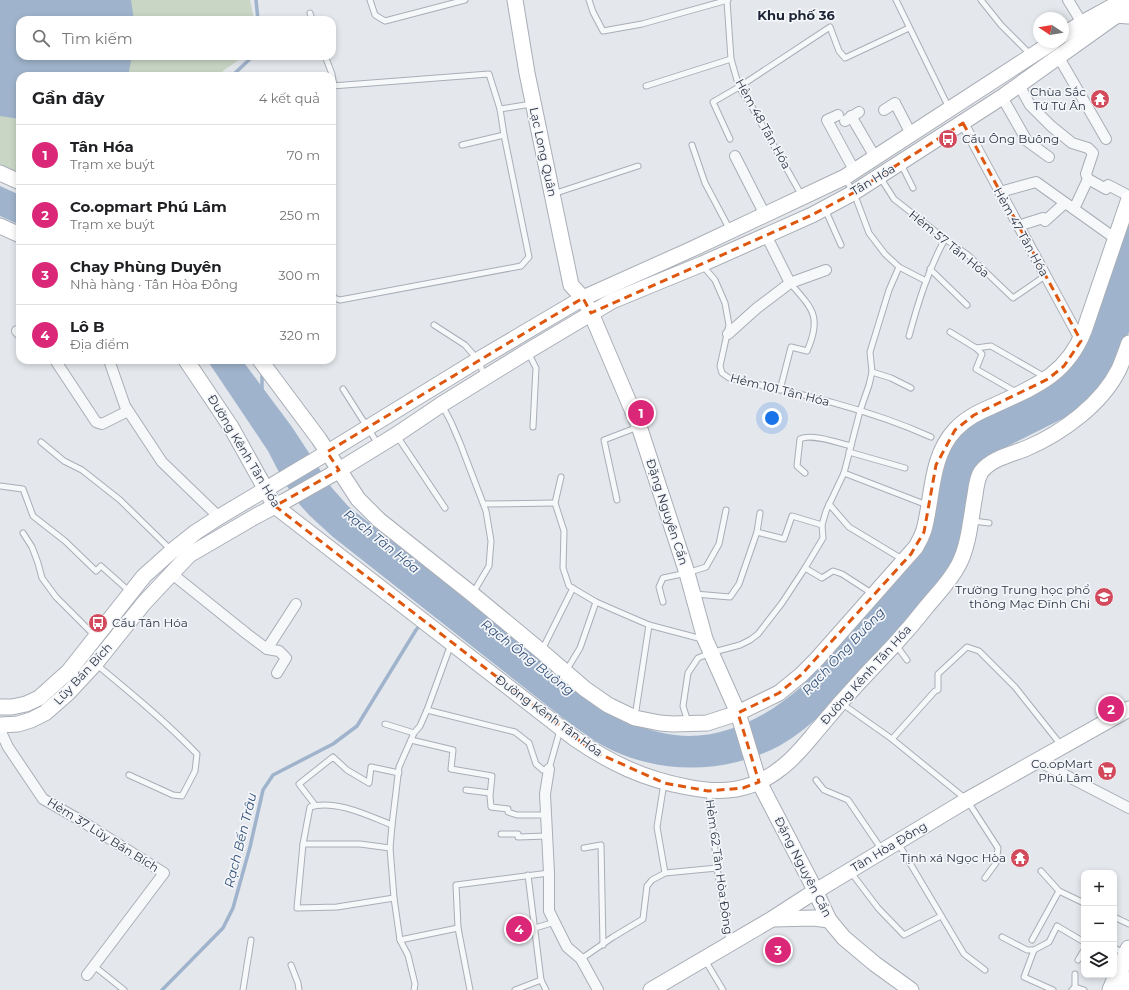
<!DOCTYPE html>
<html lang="vi">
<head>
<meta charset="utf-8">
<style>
  body { margin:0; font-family:Montserrat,sans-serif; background:#f6f6f6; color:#202124 }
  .controls { position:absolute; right:12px; bottom:12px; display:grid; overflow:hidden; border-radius:8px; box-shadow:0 2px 6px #0003 }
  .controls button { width:36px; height:36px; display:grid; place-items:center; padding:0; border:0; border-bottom:1px solid #e0e0e0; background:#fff; color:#202124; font:20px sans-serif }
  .compass { position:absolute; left:1033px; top:12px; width:36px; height:36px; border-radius:50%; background:#fff; box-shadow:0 2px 6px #0003; rotate:282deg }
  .you { position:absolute; left:772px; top:418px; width:14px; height:14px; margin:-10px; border:3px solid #fff; border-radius:50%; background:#1a73e8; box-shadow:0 0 0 6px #1a73e833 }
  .badge { display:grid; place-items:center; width:26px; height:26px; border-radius:50%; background:#db2777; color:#fff; font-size:13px; font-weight:700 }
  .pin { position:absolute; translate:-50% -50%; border:2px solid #fff; box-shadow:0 1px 4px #0006 }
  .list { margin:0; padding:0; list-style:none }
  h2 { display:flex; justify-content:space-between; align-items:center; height:52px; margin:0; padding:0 16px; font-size:17px }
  h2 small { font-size:13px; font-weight:400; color:#757577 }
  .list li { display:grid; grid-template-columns:26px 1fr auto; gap:12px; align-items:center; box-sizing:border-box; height:60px; padding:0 16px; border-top:1px solid #e0e0e0 }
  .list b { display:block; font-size:15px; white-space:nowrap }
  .list p { margin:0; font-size:13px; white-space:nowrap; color:#757577 }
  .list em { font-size:13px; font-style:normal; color:#757577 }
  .icon { flex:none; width:22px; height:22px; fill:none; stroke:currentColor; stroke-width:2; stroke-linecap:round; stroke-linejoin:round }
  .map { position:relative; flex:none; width:1129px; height:990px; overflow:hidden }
  .search { position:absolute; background:#fff; box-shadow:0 2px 6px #0003; left:16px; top:16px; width:320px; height:44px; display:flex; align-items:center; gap:10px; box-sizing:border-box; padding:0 14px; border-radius:12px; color:#757577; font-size:15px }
  .panel { position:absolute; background:#fff; box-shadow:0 2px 6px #0003; left:16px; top:72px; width:320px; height:292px; border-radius:12px }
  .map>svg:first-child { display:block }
  .green { fill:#c9d6c5 }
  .water { fill:#9fb4cc }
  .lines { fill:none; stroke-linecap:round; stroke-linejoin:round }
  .stream { stroke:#9fb4cc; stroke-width:3.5 }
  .lane-casing { stroke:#a9aeb7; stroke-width:7 }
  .street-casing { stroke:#a9aeb7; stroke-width:12 }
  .secondary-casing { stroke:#a9aeb7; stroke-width:17 }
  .primary-casing { stroke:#a3abb8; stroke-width:19 }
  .lane { stroke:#f7f8fa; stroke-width:5 }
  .street { stroke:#f7f8fa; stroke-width:10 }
  .secondary { stroke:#fff; stroke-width:15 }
  .primary { stroke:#fff; stroke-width:17 }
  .marked { fill:none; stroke:#df570f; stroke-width:3; stroke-dasharray:8 5; stroke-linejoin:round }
  .labels { text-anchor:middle; stroke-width:3.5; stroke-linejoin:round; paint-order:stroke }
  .poi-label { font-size:12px; fill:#2b3445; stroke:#f4f6f9; text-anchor:end }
  .street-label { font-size:12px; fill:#2b3445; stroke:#f4f6f9 }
  .neighbourhood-label { font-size:13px; font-weight:bold; fill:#1d2536; stroke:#f4f6f9 }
  .water-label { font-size:13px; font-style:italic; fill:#34527a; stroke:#f4f6f9 }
</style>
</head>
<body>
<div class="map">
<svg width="1129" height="990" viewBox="0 0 1129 990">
  <rect width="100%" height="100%" fill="#e4e7ec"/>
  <!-- green -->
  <path class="green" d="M0,0H250L254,20H20V56H244L216,76H20V174L0,164Z"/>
  <!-- water -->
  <g class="water">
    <path d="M0,0H131L134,20H20V56H132L128,76H20V119L0,116Z"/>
    <path d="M0,186L20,195V225L0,216Z"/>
    <path d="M1129,223V332L1119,358L1094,396L1068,416L994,453L964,545L946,577L827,709C812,723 797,736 779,746C722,776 651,775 595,741C586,735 577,728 568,722L333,537L310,516L300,505L284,482L268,451L207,360H242L292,427L332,488L348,506C402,549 457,592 511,635C551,666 589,699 633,723C649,731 672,736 689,736C731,736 772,713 802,686L922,551L941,470L949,451L954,443L967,429L975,423L1051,385L1068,370L1082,351Z"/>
  </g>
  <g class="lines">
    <!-- stream -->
    <g class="stream">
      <path d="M256,0L258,20"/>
      <path d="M232,76L253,56"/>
      <path d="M262,376V390"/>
      <path d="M162,990L223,928L233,908L250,847L263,790L273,775L333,744L357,726L416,630L421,624"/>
    </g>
    <!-- lane casing -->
    <g class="lane-casing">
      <g id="lane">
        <path d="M370,0L375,15L385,21L465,0"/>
        <path d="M589,0L593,12L603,31L642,24L728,0"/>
        <path d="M896,0L949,108"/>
        <path d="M981,0L1001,25L1031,55"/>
        <path d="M727,1L731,59L739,87L752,107L802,196"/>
        <path d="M310,13L312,20"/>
        <path d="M325,56L332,74L334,86"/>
        <path d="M332,86L489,74L500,109"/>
        <path d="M646,86L731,59"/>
        <path d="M730,139L713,102L739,87L830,27L839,51L845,58L909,28"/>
        <path d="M462,145L504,135L500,109L532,104"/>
        <path d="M692,145L705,183L730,230"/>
        <path d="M901,164L913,188"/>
        <path d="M845,177L857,201L869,233L885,254L899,267L926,281"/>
        <path d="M880,177L894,199L945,239L968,255L1013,298L1045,276"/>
        <path d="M553,194L638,166"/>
        <path d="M825,209L841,245"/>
        <path d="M702,265L715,280L725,303L729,325L720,366L722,373L729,378C797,393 867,408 931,437"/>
        <path d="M930,269L967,305"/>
        <path d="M332,293L334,298L340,300L521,266L529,257L504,135"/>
        <path d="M434,325L465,345L478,360L485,377"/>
        <path d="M950,332L976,348L991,346L1045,377"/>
        <path d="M909,336C918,303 928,270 945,239"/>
        <path d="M976,348L982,354L976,369L1016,392"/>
        <path d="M528,352L536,368L533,427"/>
        <path d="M872,372L891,378L911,388"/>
        <path d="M343,389L378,444"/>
        <path d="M780,390L791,347L807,351C822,317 813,309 790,283"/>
        <path d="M442,405L451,422L460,443L486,511L491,541L489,566L473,593"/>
        <path d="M397,436L445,508"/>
        <path d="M41,442L64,461L82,470L120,500L171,550"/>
        <path d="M849,452L905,468"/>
        <path d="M805,473L797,466L800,439C811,433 839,443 851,446"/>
        <path d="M844,473L927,505"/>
        <path d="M561,477L555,503L564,531L563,568L569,586L596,602L649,625L702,639"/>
        <path d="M0,486L23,489L33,516L65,541L96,571L101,566L129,591"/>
        <path d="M617,500L604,440L638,427"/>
        <path d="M484,504L555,503"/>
        <path d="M829,504L849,527L902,559"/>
        <path d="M973,521L989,523"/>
        <path d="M757,532L760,513"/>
        <path d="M23,533L32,547L38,563L42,578L56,597L94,635"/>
        <path d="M805,568L822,578L833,571L842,574L873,594"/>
        <path d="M695,594L730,597L739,584L757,532L784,539L792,516L822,525"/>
        <path d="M663,602L659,587L663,578L687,573L706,567L719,544L726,510"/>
        <path d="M896,645L907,660"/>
        <path d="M542,650L573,588"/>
        <path d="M97,665C131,693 166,722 197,754L195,771L182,796L173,795L129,775"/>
        <path d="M566,671L580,648L596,602"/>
        <path d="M841,703L892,739L967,800L998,848L996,863L985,878"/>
        <path d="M427,710L515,732L529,743L536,764L543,770L549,769L560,730"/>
        <path d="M635,717L649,625"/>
        <path d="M688,722L683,706L688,673L698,658L710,653L740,645L750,640L758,634L782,603L805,568L823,538L822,525L826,511L844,473L860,411L869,385L872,372L870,352L889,290L899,267"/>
        <path d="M385,724L414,733"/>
        <path d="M892,739L935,691L938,690V674L967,647L979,651L1015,687L1061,745"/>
        <path d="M411,740L453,750L451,769L492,776L490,796L491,807L508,809V812L517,815H546"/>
        <path d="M816,780L824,790L848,800L882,850"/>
        <path d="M664,783L657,827L665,873L717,868"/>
        <path d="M466,790L490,793"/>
        <path d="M709,792L717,868L729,941"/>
        <path d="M315,805L299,784L333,757L347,770L369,783L371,767L399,773"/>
        <path d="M392,825C369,816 335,799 310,807L303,844L297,908L337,907L394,898"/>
        <path d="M501,834H518V837L547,836"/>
        <path d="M898,843L964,954L985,970"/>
        <path d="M303,844H360L390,848"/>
        <path d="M584,848L601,845L603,945"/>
        <path d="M850,871L878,908L904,935L941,916"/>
        <path d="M1041,871L1059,891L1084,903"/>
        <path d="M528,875L541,980L546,990"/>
        <path d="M1114,917L1129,924"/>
        <path d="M535,928L555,922"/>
        <path d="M1002,937L1027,950H1034L1049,942L1057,926L1084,942"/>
        <path d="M400,940L458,928"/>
        <path d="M1032,940L1059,891"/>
        <path d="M1114,948L1124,953"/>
        <path d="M1034,950L1024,977L1053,990"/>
        <path d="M581,959L613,937L643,919L647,886L652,880L665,873"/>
        <path d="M705,960L723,990"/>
        <path d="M1078,960L1084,950"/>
        <path d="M291,965L298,983L299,990"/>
        <path d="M94,966L124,990"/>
        <path d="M1075,987L1084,990"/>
        <path d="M243,990L251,940"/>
        <path d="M414,990L415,984L408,955L400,940L394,898L390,848L392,825L399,767L414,733L420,726L427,710L451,644"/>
        <path d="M470,990L458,928L456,885L549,873"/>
        <path d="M515,990L541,980"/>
        <path d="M1072,990L1075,987V974"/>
      </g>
    </g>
    <!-- street casing -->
    <g class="street-casing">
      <g id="street">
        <path d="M1068,0L1082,23"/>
        <path d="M1058,56L1106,139"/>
        <path d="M1019,85L1030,105L1051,126L1072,143L1088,148L1093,153L1086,174L1088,179L1106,189L1108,185L1129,196"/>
        <path d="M1002,97L1027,141L1049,157"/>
        <path d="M884,110L895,103L911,134"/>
        <path d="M838,115L827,120L854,170"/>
        <path d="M851,116L875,157"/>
        <path d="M845,121L859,112"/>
        <path d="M963,123L1081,341"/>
        <path d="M735,156L765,215"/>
        <path d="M1000,192L1036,182L1116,239"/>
        <path d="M1074,209L1088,179"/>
        <path d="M1018,226L1043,218L1045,221L1065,203"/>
        <path d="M766,235L790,283"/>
        <path d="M17,331L20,334"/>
        <path d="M728,334L757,308L790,283L826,270"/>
        <path d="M55,360L96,422L102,424L128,411"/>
        <path d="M109,360L125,406L162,462L219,517"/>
        <path d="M171,573L247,634L267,649L279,651L286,658L277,673"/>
        <path d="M267,649L296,604"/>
        <path d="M0,730L8,747L43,799L80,820L164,873L87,975"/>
        <path d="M1038,761L1129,808"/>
        <path d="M549,769L545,794L549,873V911L567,947L581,959L598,990"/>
      </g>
    </g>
    <!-- secondary casing -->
    <g class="secondary-casing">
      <g id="secondary">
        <path d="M515,0L527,73L571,285L583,298L591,313L639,426L687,573L705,639L738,713L759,782L810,880L829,920L844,938L875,964L911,990"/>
        <path d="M1063,35L1082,23L1124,0"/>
        <path d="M0,173L20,182"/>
        <path d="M0,226L20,235"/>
        <path d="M186,360L231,427L275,506L574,738C610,763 644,779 687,787C722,794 751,792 781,768C796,757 807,742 819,728C833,711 847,695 861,680C872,668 883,657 894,645C906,632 917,619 928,605C939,592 951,580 959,564C969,545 971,516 975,495C976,487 977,478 981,472C991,458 1013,454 1027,448C1062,433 1102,404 1119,369C1123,360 1126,351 1129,343"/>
        <path d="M260,360L319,439L358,499L379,520L472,594L541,651L585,689L608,705L635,718L660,723L673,724L707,723L738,713L779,693L801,675L817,659L916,547C919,542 922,536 924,530C933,497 930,457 955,430C966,418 979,412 993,406C1034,387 1066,376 1084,331L1129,199"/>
        <path d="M0,707H12L26,704L39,698L69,671L144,576L172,551L196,532L219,517L320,457L478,360L583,298L690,250L845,177L1053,42"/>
        <path d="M0,725L18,724L31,720L45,713L69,692L95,664L144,603L189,555L256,516L285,501L331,475L396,435L442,404L528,351L612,301L702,264L812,215L853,193L1002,97L1117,15L1128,16"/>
        <path d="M773,919L814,918L829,920"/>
        <path d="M651,990L772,919L806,897L967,800L1129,709"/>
      </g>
    </g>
    <!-- primary casing -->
    <g class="primary-casing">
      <g id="primary">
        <path d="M1117,15L1129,10"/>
        <path d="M1111,990L1129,949"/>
        <path d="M1124,990L1129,980"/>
      </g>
    </g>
    <!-- lane -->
    <use href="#lane" class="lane"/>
    <!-- street -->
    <use href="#street" class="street"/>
    <!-- secondary -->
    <use href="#secondary" class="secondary"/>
    <!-- primary -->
    <use href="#primary" class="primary"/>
  </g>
  <!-- marked area -->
  <path class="marked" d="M963,123L1081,341L1064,366L1048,379L974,415L955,430L936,465L924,532L911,554L801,675L779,693L738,713L759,782L743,788L708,791L664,783L593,751L275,506L339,470L327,452L583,298L591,313L812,215L853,193Z"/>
  <!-- icons -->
  <defs>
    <g id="temple-disc" transform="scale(1)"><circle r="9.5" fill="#d1495b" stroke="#f4f6f9"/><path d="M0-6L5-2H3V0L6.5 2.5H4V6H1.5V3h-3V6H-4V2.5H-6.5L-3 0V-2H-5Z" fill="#fff"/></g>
    <g id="bus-disc" transform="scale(1)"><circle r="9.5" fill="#d1495b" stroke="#f4f6f9"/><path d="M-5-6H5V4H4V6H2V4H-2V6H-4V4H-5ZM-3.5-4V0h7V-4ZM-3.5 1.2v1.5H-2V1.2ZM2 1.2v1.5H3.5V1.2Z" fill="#fff"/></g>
    <g id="school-disc" transform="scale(1)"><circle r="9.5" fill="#d1495b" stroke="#f4f6f9"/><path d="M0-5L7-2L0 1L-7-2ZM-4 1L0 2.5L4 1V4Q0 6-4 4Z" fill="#fff"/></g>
    <g id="supermarket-disc" transform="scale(1)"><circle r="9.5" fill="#d1495b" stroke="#f4f6f9"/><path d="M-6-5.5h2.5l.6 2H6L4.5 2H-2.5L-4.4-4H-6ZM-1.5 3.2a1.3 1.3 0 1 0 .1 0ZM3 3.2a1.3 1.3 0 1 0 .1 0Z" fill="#fff"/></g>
  </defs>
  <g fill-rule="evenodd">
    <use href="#temple-disc" x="1100" y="99"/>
    <use href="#bus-disc" x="948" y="139"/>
    <use href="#school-disc" x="1104" y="597"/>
    <use href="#bus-disc" x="98" y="623"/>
    <use href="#supermarket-disc" x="1107" y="771"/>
    <use href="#temple-disc" x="1020" y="858"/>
  </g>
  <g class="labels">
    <!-- poi labels -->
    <g class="poi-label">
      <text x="1086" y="96">Chùa Sắc<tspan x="1086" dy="14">Tứ Từ Ân</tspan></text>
      <text x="962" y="143" text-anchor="start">Cầu Ông Buông</text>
      <text x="1090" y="594">Trường Trung học phổ<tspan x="1090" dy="14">thông Mạc Đĩnh Chi</tspan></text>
      <text x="112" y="627" text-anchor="start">Cầu Tân Hóa</text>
      <text x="1093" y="768">Co.opMart<tspan x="1093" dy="14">Phú Lâm</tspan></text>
      <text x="1006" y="862">Tịnh xá Ngọc Hòa</text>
    </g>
    <!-- street labels -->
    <g class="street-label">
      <text transform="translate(763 124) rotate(61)" y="4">Hẻm 48 Tân Hóa</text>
      <text transform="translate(543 152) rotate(78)" y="4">Lạc Long Quân</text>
      <text transform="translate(873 180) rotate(-31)" y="4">Tân Hóa</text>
      <text transform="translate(1021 232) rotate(61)" y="4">Hẻm 47 Tân Hóa</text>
      <text transform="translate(949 244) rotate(39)" y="4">Hẻm 57 Tân Hóa</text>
      <text transform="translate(780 390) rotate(14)" y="4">Hẻm 101 Tân Hóa</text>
      <text transform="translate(244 451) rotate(59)" y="4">Đường Kênh Tân Hóa</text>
      <text transform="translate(667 512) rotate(72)" y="4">Đặng Nguyên Cẩn</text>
      <text transform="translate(83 674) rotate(-47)" y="4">Lũy Bán Bích</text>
      <text transform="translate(866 675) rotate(-48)" y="4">Đường Kênh Tân Hóa</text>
      <text transform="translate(549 716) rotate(36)" y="4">Đường Kênh Tân Hóa</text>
      <text transform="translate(103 835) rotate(32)" y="4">Hẻm 37 Lũy Bán Bích</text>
      <text transform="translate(889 847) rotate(-31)" y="4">Tân Hòa Đông</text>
      <text transform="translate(719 867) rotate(82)" y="4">Hẻm 62 Tân Hòa Đông</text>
      <text transform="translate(803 867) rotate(63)" y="4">Đặng Nguyên Cẩn</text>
    </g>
    <!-- neighbourhood labels -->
    <g class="neighbourhood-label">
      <text x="796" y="20">Khu phố 36</text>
    </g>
    <!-- water labels -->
    <g class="water-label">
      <text transform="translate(382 541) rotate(39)" y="5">Rạch Tân Hóa</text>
      <text transform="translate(843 651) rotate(-47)" y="5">Rạch Ông Buông</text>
      <text transform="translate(528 657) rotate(38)" y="5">Rạch Ông Buông</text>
      <text transform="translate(240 840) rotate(-76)" y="5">Rạch Bến Trâu</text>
    </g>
  </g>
</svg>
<div class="controls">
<button>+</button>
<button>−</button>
<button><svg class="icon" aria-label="layers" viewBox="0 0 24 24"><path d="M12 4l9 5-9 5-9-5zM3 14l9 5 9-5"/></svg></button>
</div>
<svg class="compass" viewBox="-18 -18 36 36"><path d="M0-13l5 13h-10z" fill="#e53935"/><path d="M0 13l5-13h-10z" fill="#757577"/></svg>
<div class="you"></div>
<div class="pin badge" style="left:641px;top:413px">1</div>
<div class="pin badge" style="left:1111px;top:709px">2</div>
<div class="pin badge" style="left:778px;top:950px">3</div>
<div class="pin badge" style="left:519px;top:929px">4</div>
<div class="search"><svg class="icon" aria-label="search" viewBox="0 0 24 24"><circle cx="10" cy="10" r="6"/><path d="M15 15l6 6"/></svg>Tìm kiếm</div>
<section class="panel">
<h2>Gần đây<small>4 kết quả</small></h2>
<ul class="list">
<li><span class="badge">1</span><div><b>Tân Hóa</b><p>Trạm xe buýt</p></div><em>70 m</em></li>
<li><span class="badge">2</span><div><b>Co.opmart Phú Lâm</b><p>Trạm xe buýt</p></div><em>250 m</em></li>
<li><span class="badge">3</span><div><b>Chay Phùng Duyên</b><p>Nhà hàng · Tân Hòa Đông</p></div><em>300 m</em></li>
<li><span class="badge">4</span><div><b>Lô B</b><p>Địa điểm</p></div><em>320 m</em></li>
</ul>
</section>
</div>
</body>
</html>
